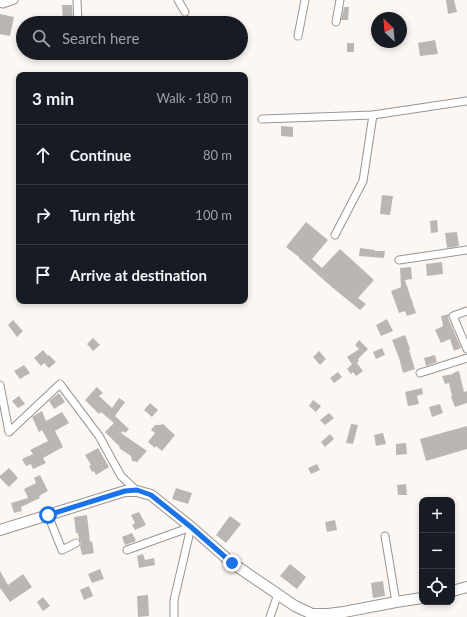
<!DOCTYPE html>
<html lang="en">
<head>
<meta charset="utf-8">
<style>
  body { margin:0; font-family:Lato,sans-serif; background:#20242c; color:#f1f3f6 }
  .controls { position:absolute; right:12px; bottom:12px; display:grid; overflow:hidden; border-radius:8px; box-shadow:0 2px 6px #0003 }
  .controls button { width:36px; height:36px; display:grid; place-items:center; padding:0; border:0; border-bottom:1px solid #363941; background:#171b24; color:#f1f3f6; font:20px sans-serif }
  .compass { position:absolute; left:371px; top:12px; width:36px; height:36px; border-radius:50%; background:#171b24; box-shadow:0 2px 6px #0003; rotate:334deg }
  .stop { position:absolute; width:12px; height:12px; margin:-9px; border:3px solid #1a73e8; border-radius:50%; background:#fff }
  .stop.end { background:#1a73e8; border-color:#fff; box-shadow:0 1px 4px #0008 }
  .list { margin:0; padding:0; list-style:none }
  h2 { display:flex; justify-content:space-between; align-items:center; height:52px; margin:0; padding:0 16px; font-size:17px }
  h2 small { font-size:13px; font-weight:400; color:#9ea1a6 }
  .list li { display:grid; grid-template-columns:26px 1fr auto; gap:12px; align-items:center; box-sizing:border-box; height:60px; padding:0 16px; border-top:1px solid #363941 }
  .list b { display:block; font-size:15px; white-space:nowrap }
  .list em { font-size:13px; font-style:normal; color:#9ea1a6 }
  .icon { flex:none; width:22px; height:22px; fill:none; stroke:currentColor; stroke-width:2; stroke-linecap:round; stroke-linejoin:round }
  .map { position:relative; flex:none; width:467px; height:617px; overflow:hidden }
  .search { position:absolute; background:#171b24; box-shadow:0 2px 6px #0003; left:16px; top:16px; width:232px; height:44px; display:flex; align-items:center; gap:10px; box-sizing:border-box; padding:0 14px; border-radius:22px; color:#9ea1a6; font-size:15px }
  .panel { position:absolute; background:#171b24; box-shadow:0 2px 6px #0003; left:16px; top:72px; width:232px; height:232px; border-radius:8px }
  .map>svg:first-child { display:block }
  .building { fill:#bcb6b3 }
  .lines { fill:none; stroke-linecap:round; stroke-linejoin:round }
  .street-casing { stroke:#9a9592; stroke-width:9 }
  .secondary-casing { stroke:#9a9592; stroke-width:12 }
  .street { stroke:#fff; stroke-width:7 }
  .secondary { stroke:#fff; stroke-width:10 }
  .route { stroke:#1a73e8; stroke-width:5 }
</style>
</head>
<body>
<div class="map">
<svg width="467" height="617" viewBox="0 0 467 617">
  <rect width="100%" height="100%" fill="#fdf7f3"/>
  <!-- building -->
  <g class="building">
    <path d="M446,0H454L457,12L448,14Z"/>
    <path d="M62,5H72L73,22L63,23Z"/>
    <path d="M344,7H349L348,20H341Z"/>
    <path d="M0,14L14,17L10,36L0,34Z"/>
    <path d="M435,40L438,54L420,56L418,43Z"/>
    <rect x="347" y="43" width="7" height="9"/>
    <path d="M281,126L293,127V137L281,136Z"/>
    <path d="M382,195L393,196L390,215L380,214Z"/>
    <path d="M437,220L438,232L431,233L430,221Z"/>
    <path d="M306,222L328,240L312,259L322,268L340,249L374,280L358,298L366,304L360,310L333,288L299,258V257L286,247Z"/>
    <path d="M457,232L459,246L447,248L445,233Z"/>
    <path d="M360,248L375,250V251H385L384,258L359,256Z"/>
    <path d="M442,262L443,274L427,276L426,264Z"/>
    <path d="M411,267L412,279L405,280L416,313L407,316L405,311L399,313L391,291L401,287L400,268Z"/>
    <path d="M449,314L448,318L461,348L454,351L450,339L441,343L435,330L443,326L441,316Z"/>
    <path d="M387,319L393,331L381,336L376,325Z"/>
    <path d="M13,320L23,331L17,337L8,325Z"/>
    <path d="M405,335L410,349L409,350L415,369L403,373L399,358L392,340Z"/>
    <path d="M93,338L100,345L93,351L87,344Z"/>
    <path d="M359,340L368,349L358,359L359,361L357,363L363,371L356,376L353,372L351,374L347,369L352,364L347,357L359,349L355,345Z"/>
    <path d="M382,348L385,355L376,359L373,352Z"/>
    <path d="M43,350L48,356L49,355L56,362L49,368L44,363L41,366L34,358Z"/>
    <path d="M319,351L326,359L320,365L313,357Z"/>
    <path d="M435,355L437,362L426,366L424,358Z"/>
    <path d="M24,365L30,373L20,379L14,371Z"/>
    <path d="M459,371L464,392L467,391V403L455,407L451,397L452,396L449,383L445,384L442,376L453,374V373Z"/>
    <path d="M338,372L342,377L334,383L330,378Z"/>
    <path d="M97,387L103,393L99,396L112,408L119,398L125,402L115,416L129,429L125,433L123,431L121,433L147,451L137,462L132,461L131,456L119,448L120,447L105,432L114,423L101,412L99,414L85,400Z"/>
    <path d="M422,388L423,394L417,396L419,404L408,406L405,392Z"/>
    <path d="M59,393L65,402L54,409L49,401Z"/>
    <path d="M19,396L25,404L18,408L12,401Z"/>
    <path d="M313,400L321,406L316,412L309,406Z"/>
    <path d="M150,403L158,410L152,417L144,410Z"/>
    <path d="M440,404L443,413L432,417L429,407Z"/>
    <path d="M42,411L46,421L62,412L69,423L55,431L63,447L43,458L46,463L33,469L31,464L26,466L22,459L33,454L30,450L48,441L42,430L39,432L32,417Z"/>
    <path d="M329,413L334,418L325,425L320,420Z"/>
    <path d="M163,424L175,435L162,451L156,446L155,448L148,442L155,433L151,430L155,425H160Z"/>
    <path d="M351,424L358,425L353,444L346,443Z"/>
    <path d="M467,426V449L426,461L420,439Z"/>
    <path d="M383,433L386,444L376,446L374,435Z"/>
    <path d="M330,434L334,439L325,447L321,442Z"/>
    <path d="M406,443L407,454L396,455V444Z"/>
    <path d="M98,448L109,467L96,475L94,471L92,472L89,466L91,465L85,455Z"/>
    <path d="M317,464L320,470L311,474L308,468Z"/>
    <path d="M9,468L18,478L9,487L0,478V476Z"/>
    <path d="M40,475L48,491L39,496L40,498L21,507L22,511L14,513L11,503L28,498L24,489L36,483L34,478Z"/>
    <path d="M406,484L407,495H398L397,485Z"/>
    <path d="M176,488L192,493L188,504L172,499Z"/>
    <path d="M139,512L146,525L135,530L132,525L135,523L131,515Z"/>
    <path d="M87,515L90,542L92,541L94,553L82,555L80,546L81,543L79,539L78,533H76L74,517Z"/>
    <path d="M230,516L241,524L226,543L216,535Z"/>
    <path d="M335,520L337,530L327,532L325,522Z"/>
    <path d="M132,533L136,541L125,545L122,537Z"/>
    <path d="M143,554L145,560L154,558L155,565L139,568L137,556Z"/>
    <path d="M290,564L306,577L297,589L280,576Z"/>
    <path d="M100,569L104,579L92,583L88,574Z"/>
    <path d="M0,571L8,585L23,574L32,587L10,602L0,588Z"/>
    <path d="M383,581L385,596L373,598L371,583Z"/>
    <path d="M89,586L93,596L84,600L80,590Z"/>
    <path d="M148,595L149,616L138,617L137,596Z"/>
    <path d="M43,597L50,606L43,611L37,602Z"/>
  </g>
  <g class="lines">
    <!-- street casing -->
    <g class="street-casing">
      <g id="street">
        <path d="M77,0L78,23"/>
        <path d="M178,0L185,12"/>
        <path d="M0,3L3,4L14,0"/>
        <path d="M336,22L340,0"/>
        <path d="M298,36L305,0"/>
        <path d="M80,53V55"/>
        <path d="M262,119L373,115L467,101"/>
        <path d="M335,235L363,181L373,115"/>
        <path d="M399,260L467,250"/>
        <path d="M467,311L453,316L467,349"/>
        <path d="M420,373L467,358"/>
        <path d="M0,385L9,432L60,384L99,436L121,476L137,491"/>
        <path d="M48,515L62,550L76,543"/>
        <path d="M385,536L396,602"/>
        <path d="M127,550L191,527L174,600V617"/>
        <path d="M270,617L278,594"/>
      </g>
    </g>
    <!-- secondary casing -->
    <g class="secondary-casing">
      <g id="secondary">
        <path d="M0,530L125,491H137L151,495L191,527L232,563L295,606L312,614H328L344,612L396,602L422,598"/>
        <path d="M452,591L467,587"/>
      </g>
    </g>
    <!-- street -->
    <use href="#street" class="street"/>
    <!-- secondary -->
    <use href="#secondary" class="secondary"/>
  </g>
  <g class="lines">
    <!-- route -->
    <path class="route" d="M48,515L125,491L137,490L151,495L191,527L232,563"/>
  </g>
</svg>
<div class="controls">
<button>+</button>
<button>−</button>
<button><svg class="icon" aria-label="locate" viewBox="0 0 24 24"><circle cx="12" cy="12" r="6"/><path d="M12 2v4M12 18v4M2 12h4M18 12h4"/></svg></button>
</div>
<svg class="compass" viewBox="-18 -18 36 36"><path d="M0-13l5 13h-10z" fill="#e53935"/><path d="M0 13l5-13h-10z" fill="#9ea1a6"/></svg>
<div class="stop" style="left:48px;top:515px"></div>
<div class="stop end" style="left:232px;top:563px"></div>
<div class="search"><svg class="icon" aria-label="search" viewBox="0 0 24 24"><circle cx="10" cy="10" r="6"/><path d="M15 15l6 6"/></svg>Search here</div>
<section class="panel">
<h2>3 min<small>Walk · 180 m</small></h2>
<ul class="list">
<li><svg class="icon" aria-label="ahead" viewBox="0 0 24 24"><path d="M12 20V5M6 11l6-6 6 6"/></svg><div><b>Continue</b></div><em>80 m</em></li>
<li><svg class="icon" aria-label="right" viewBox="0 0 24 24"><path d="M7 20v-9h11M14 6l5 5-5 5"/></svg><div><b>Turn right</b></div><em>100 m</em></li>
<li><svg class="icon" aria-label="arrive" viewBox="0 0 24 24"><path d="M6 21V4h12l-3 4 3 4H6"/></svg><div><b>Arrive at destination</b></div></li>
</ul>
</section>
</div>
</body>
</html>
